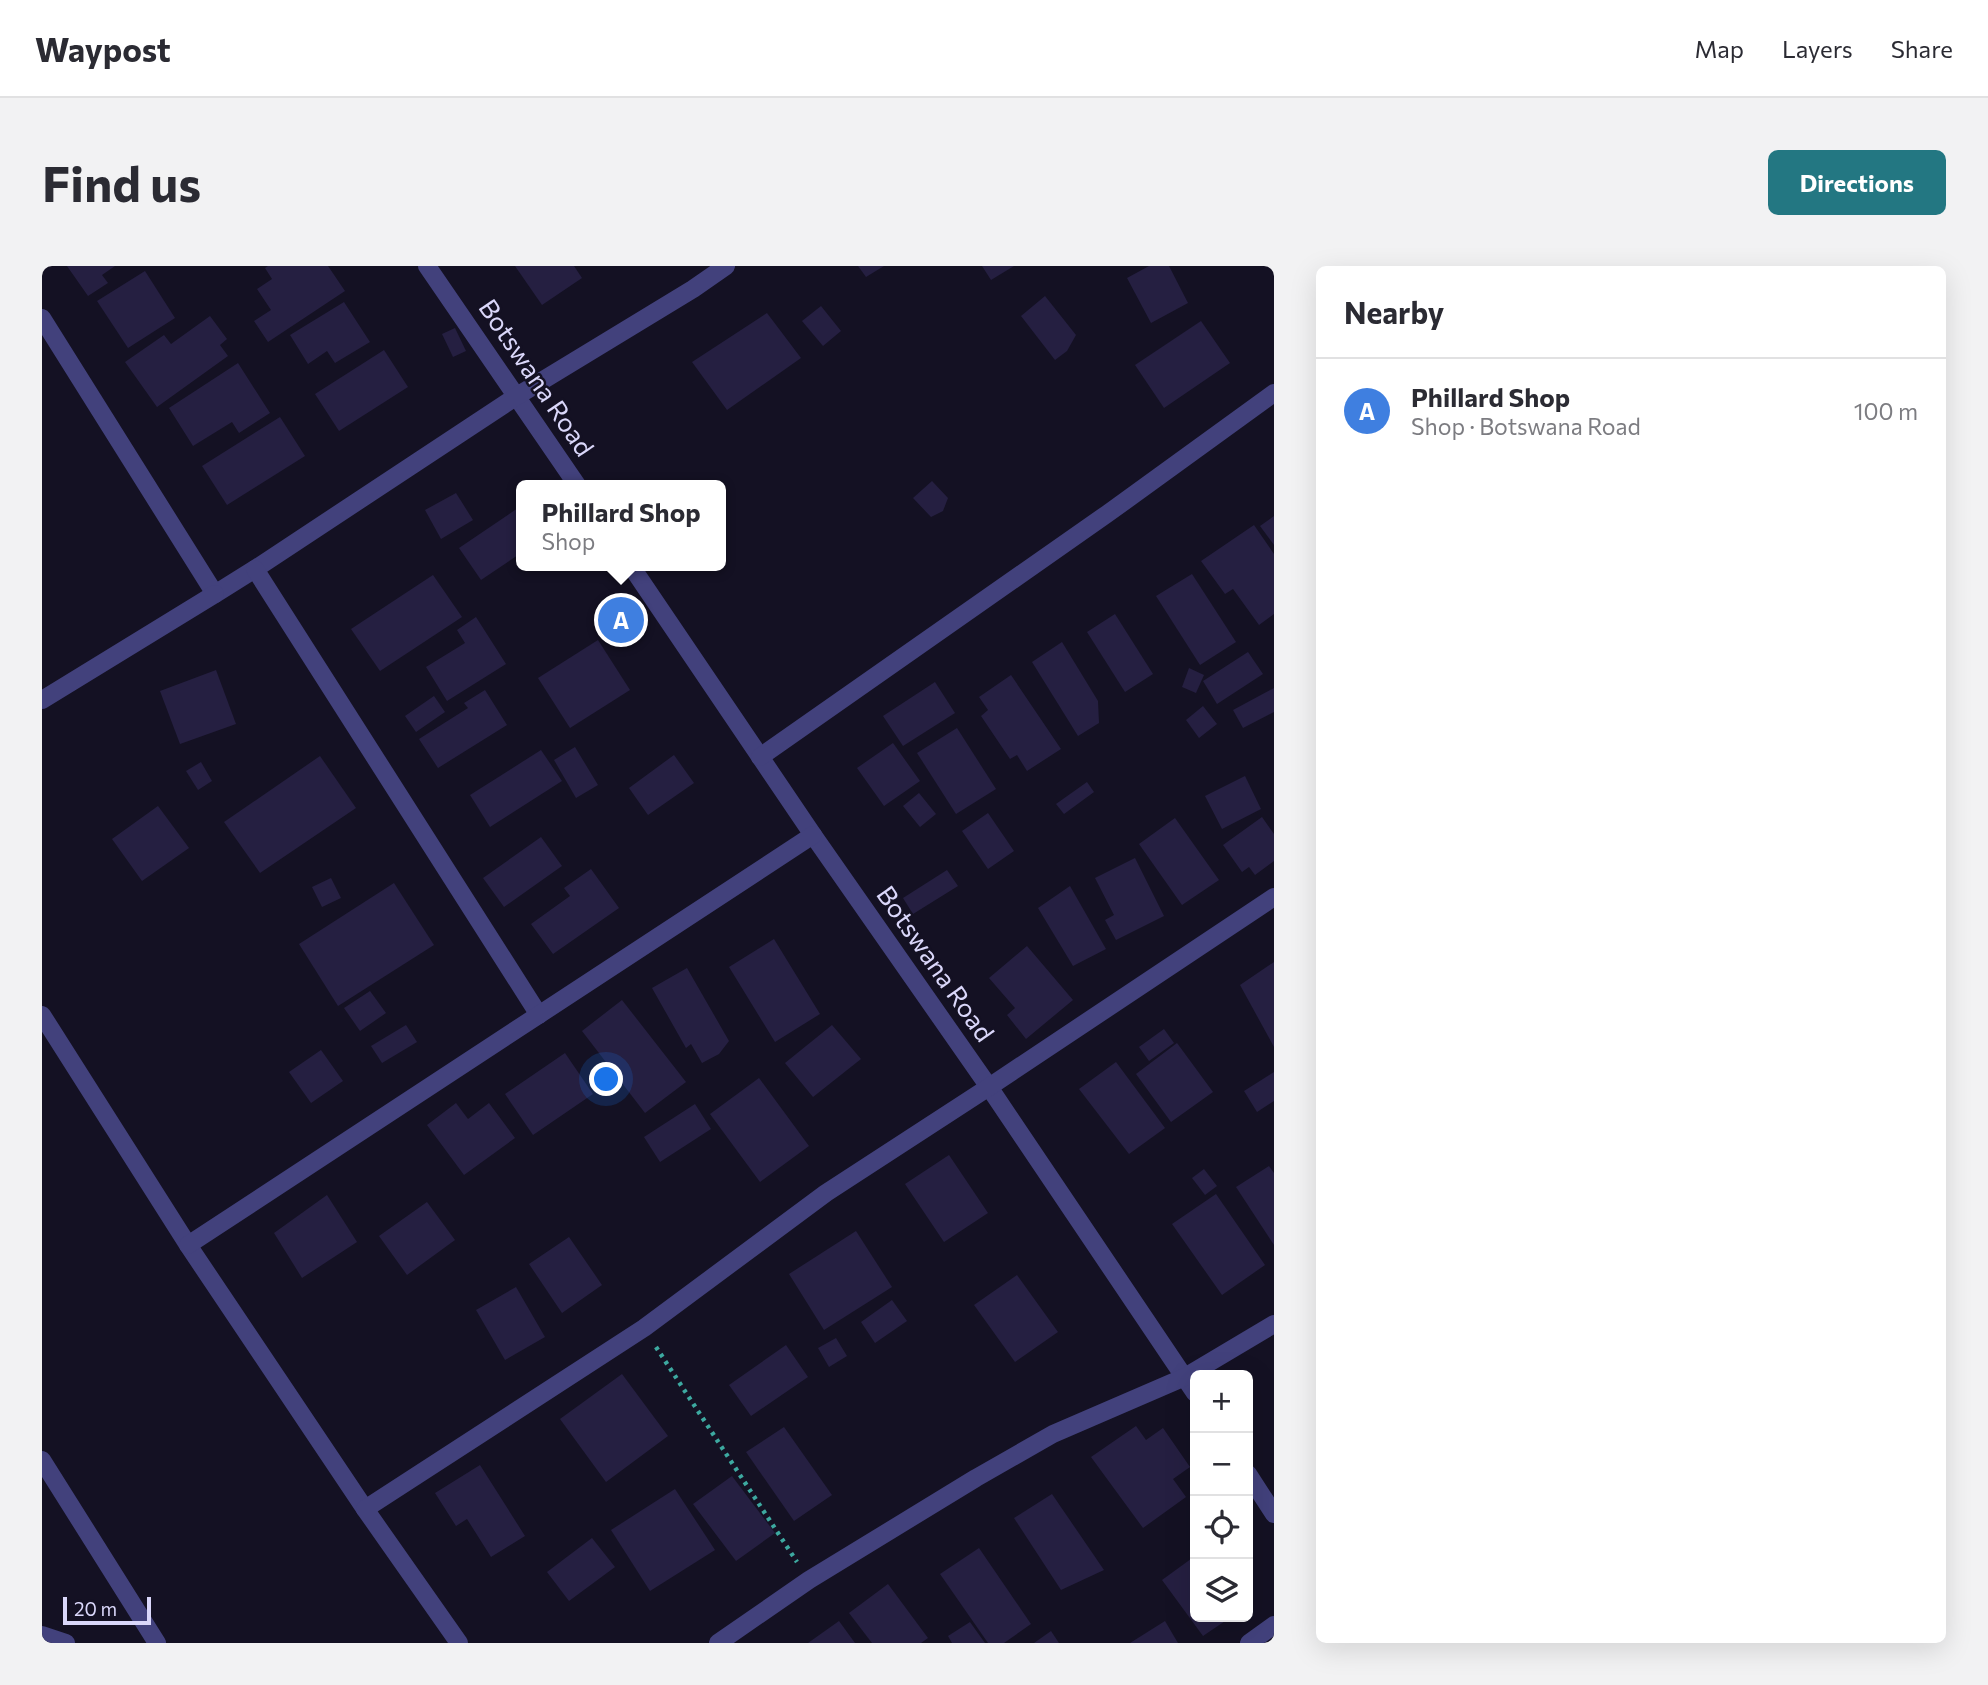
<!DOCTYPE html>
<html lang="en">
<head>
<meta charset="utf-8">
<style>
  body { margin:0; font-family:Commissioner,sans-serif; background:#f2f2f3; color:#2b2b33 }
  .controls { position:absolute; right:21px; bottom:21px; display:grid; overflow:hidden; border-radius:10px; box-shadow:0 7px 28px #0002 }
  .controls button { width:63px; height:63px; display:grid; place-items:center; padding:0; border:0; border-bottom:2px solid #e1e1e2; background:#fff; color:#2b2b33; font:35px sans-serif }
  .scale { position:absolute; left:21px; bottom:18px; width:88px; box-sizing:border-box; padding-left:7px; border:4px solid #dad7fa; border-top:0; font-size:19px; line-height:24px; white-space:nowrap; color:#dad7fa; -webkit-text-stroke:5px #141123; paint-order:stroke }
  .you { position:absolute; left:565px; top:814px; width:24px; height:24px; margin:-18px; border:5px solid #fff; border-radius:50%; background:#1a73e8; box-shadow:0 0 0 10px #1a73e833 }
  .badge { display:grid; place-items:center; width:46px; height:46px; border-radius:50%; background:#237782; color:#fff; font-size:23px; font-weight:700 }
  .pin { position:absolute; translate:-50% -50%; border:4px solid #fff; box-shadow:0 2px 7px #0006 }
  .popup { position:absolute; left:474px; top:214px; width:210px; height:91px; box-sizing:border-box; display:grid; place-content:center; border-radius:10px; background:#fff; filter:drop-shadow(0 2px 5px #0005); font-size:23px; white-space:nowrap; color:#7c7c81 }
  .popup b { font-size:26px; color:#2b2b33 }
  .popup::after { content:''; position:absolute; left:50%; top:100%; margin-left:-14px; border:14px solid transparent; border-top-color:#fff }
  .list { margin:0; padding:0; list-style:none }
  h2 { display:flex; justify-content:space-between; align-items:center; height:91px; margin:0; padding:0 28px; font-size:30px }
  h2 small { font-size:23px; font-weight:400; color:#7c7c81 }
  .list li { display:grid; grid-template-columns:46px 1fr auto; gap:21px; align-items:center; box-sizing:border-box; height:105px; padding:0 28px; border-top:2px solid #e1e1e2 }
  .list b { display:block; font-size:26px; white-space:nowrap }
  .list p { margin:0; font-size:23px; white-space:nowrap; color:#7c7c81 }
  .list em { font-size:23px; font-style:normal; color:#7c7c81 }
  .icon { flex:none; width:38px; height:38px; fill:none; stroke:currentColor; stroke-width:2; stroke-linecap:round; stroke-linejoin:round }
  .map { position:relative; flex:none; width:1232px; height:1377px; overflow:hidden; border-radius:10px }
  header { display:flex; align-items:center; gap:42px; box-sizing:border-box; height:98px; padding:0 35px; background:#fff; border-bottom:2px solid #e1e1e2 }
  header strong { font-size:33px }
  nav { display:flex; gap:38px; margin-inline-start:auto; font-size:24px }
  .intro { display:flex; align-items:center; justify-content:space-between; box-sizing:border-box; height:168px; padding:0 42px }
  h1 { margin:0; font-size:49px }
  .button { padding:18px 32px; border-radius:10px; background:#237782; color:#fff; font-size:24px; font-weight:700 }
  main { display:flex; gap:42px; padding:0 42px }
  aside { flex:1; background:#fff; border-radius:10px; box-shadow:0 7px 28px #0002 }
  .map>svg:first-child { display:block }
  .building { fill:#251f41 }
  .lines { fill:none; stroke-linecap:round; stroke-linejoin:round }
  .path { stroke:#3da9a0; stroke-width:4.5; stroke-dasharray:3.5 5; stroke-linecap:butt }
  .minor { stroke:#42417c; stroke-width:18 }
  .labels { text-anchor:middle; stroke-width:5; stroke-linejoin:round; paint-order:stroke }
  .street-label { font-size:26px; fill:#dad7fa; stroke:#141123 }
</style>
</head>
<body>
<header>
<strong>Waypost</strong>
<nav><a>Map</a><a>Layers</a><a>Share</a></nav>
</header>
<div class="intro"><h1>Find us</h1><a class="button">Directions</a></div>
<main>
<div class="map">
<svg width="1232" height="1377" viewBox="0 0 1232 1377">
  <rect width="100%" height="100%" fill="#141123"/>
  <!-- building -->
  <g class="building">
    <path d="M25,0H73L60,9L66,17L46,30Z"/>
    <path d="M226,0H286L303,25L226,76L212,55L229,44L215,23L230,13L223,2Z"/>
    <path d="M473,0H532L540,12L500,39Z"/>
    <path d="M816,0H842L824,11Z"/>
    <path d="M940,0H972L949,14Z"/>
    <path d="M1107,0H1127L1146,37L1109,57L1085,12Z"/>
    <path d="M103,5L133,52L86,82L55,35Z"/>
    <path d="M1003,30L1034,69L1025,85L1013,94L979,50Z"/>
    <path d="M302,36L328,76L293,97L285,85L266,98L248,69Z"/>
    <path d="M779,40L799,65L781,80L760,55Z"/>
    <path d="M725,47L759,92L685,144L650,96Z"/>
    <path d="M168,50L185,73L178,79L186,90L115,141L83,96L122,69L129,78Z"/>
    <path d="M1159,55L1188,97L1122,142L1093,99Z"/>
    <path d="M413,62L424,85L411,91L400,68Z"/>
    <path d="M342,84L366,121L297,165L273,128Z"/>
    <path d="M196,97L228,147L197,167L190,156L151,180L127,142Z"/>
    <path d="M238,151L263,190L185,239L160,200Z"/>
    <path d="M890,215L906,232L901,245L889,251L871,232Z"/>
    <path d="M414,227L431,254L399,273L383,244Z"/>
    <path d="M479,240V287L439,314L417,282Z"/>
    <path d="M1232,250V279L1218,260Z"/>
    <path d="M1212,259L1232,288V348L1217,359L1191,323L1183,328L1159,295Z"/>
    <path d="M1150,308L1194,376L1158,399L1114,330Z"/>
    <path d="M391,309L420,351L338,405L309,363Z"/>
    <path d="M1073,348L1111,408L1083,426L1045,366Z"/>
    <path d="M434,351L464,398L405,435L384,401L423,377L415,364Z"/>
    <path d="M556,374L588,424L528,462L496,412Z"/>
    <path d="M1020,376L1056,435L1057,457L1036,470L990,396Z"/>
    <path d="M1206,386L1221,408L1175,438L1161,415Z"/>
    <path d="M1147,402L1162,409L1154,427L1140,421Z"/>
    <path d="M174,404L194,458L138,478L118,425Z"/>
    <path d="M969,409L1019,483L985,505L975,489L968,493L939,450L946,444L937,431Z"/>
    <path d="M893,416L913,447L861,480L841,450Z"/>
    <path d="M1232,422V446L1201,462L1191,444Z"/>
    <path d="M443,424L465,459L396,502L377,473L426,442L422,437Z"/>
    <path d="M392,430L403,446L374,466L363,450Z"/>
    <path d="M1161,440L1175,458L1157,472L1144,454Z"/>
    <path d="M915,462L954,523L914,548L875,487Z"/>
    <path d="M851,477L878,515L842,540L815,502Z"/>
    <path d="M533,481L556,519L534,532L512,494Z"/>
    <path d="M499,484L520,515L448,561L428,529Z"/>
    <path d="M632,489L652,517L606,549L587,522Z"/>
    <path d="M278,490L314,542L218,607L182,556Z"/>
    <path d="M159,496L170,515L156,524L144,505Z"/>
    <path d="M1203,510L1219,543L1180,563L1163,530Z"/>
    <path d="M1045,516L1052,526L1022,548L1014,538Z"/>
    <path d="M877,527L894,548L878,561L861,540Z"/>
    <path d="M116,540L147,582L100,615L70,573Z"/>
    <path d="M946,547L972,585L946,603L920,565Z"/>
    <path d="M1220,551L1232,568V595L1213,609L1207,601L1200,606L1181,579Z"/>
    <path d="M1133,552L1177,614L1140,639L1097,578Z"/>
    <path d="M499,571L520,600L462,641L441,612Z"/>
    <path d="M1093,592L1122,650L1074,674L1063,654L1072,649L1053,612Z"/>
    <path d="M549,603L577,642L511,688L489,658L528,630L522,622Z"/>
    <path d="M905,604L916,620L871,648L861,632Z"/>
    <path d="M289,612L299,632L280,641L270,621Z"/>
    <path d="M352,617L392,679L296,740L257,678Z"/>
    <path d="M1028,620L1064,683L1031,700L996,642Z"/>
    <path d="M732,673L778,748L733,776L687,701Z"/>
    <path d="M985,680L1031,734L984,773L965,749L973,742L947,712Z"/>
    <path d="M1232,696V781L1198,719Z"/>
    <path d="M645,702L687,775L677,788L660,797L649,778L644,782L610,722Z"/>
    <path d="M328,725L344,747L318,765L302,742Z"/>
    <path d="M580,734L644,816L603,847L540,765Z"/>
    <path d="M364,759L375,776L340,797L329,780Z"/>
    <path d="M790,759L819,793L771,831L743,797Z"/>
    <path d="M1122,763L1132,777L1107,795L1097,781Z"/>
    <path d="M1135,777L1171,826L1129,856L1094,808Z"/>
    <path d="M279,784L301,815L269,837L247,806Z"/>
    <path d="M523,787L551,828L491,869L463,828Z"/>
    <path d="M1074,796L1123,862L1087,888L1037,823Z"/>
    <path d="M1232,806V835L1215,846L1202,825Z"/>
    <path d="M717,812L767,880L718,916L668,848Z"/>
    <path d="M414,837L426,853L447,837L473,872L422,909L385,859Z"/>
    <path d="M653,838L669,863L618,896L602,871Z"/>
    <path d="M907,889L946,947L902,976L863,918Z"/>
    <path d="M1227,900L1232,907V979L1194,921Z"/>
    <path d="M1162,903L1175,920L1163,929L1150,912Z"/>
    <path d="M1174,928L1223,999L1180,1029L1130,958Z"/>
    <path d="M285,929L315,976L260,1012L232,967Z"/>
    <path d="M385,936L413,974L365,1009L337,970Z"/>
    <path d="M814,965L850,1021L782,1064L747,1008Z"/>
    <path d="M527,971L560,1019L520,1047L487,998Z"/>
    <path d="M975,1009L1016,1066L973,1096L932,1039Z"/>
    <path d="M474,1021L503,1071L463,1094L434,1044Z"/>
    <path d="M850,1034L865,1055L833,1077L819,1056Z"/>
    <path d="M794,1072L805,1090L787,1101L776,1082Z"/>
    <path d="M744,1079L766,1111L709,1150L687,1119Z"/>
    <path d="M580,1108L626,1170L564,1216L518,1153Z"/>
    <path d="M1094,1160L1104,1174L1121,1162L1148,1201L1131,1213L1144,1231L1101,1262L1049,1191Z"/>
    <path d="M742,1161L790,1229L752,1255L704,1186Z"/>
    <path d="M438,1199L483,1270L449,1291L425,1253L414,1260L393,1227Z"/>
    <path d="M690,1210L733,1267L694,1295L651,1238Z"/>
    <path d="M633,1223L673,1284L608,1325L569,1264Z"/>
    <path d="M1010,1228L1062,1304L1019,1324L972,1252Z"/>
    <path d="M550,1272L573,1301L527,1335L505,1306Z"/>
    <path d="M937,1282L989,1358L962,1377H946L898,1308Z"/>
    <path d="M1153,1290V1351H1189L1161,1370L1120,1314Z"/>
    <path d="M846,1318L886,1372L879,1377H830L807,1347Z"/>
    <path d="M797,1355L813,1377H766Z"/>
    <path d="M1123,1355L1136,1377H1088Z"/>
    <path d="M928,1356L943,1377H910L906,1370Z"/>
    <path d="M1009,1365L1017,1377H992Z"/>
  </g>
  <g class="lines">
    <!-- path -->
    <path class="path" d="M614,1081L755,1296"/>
    <!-- minor -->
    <g class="minor">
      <path d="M385,0L535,219"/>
      <path d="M0,52L173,328L213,303L475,130L651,23L684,0"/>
      <path d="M589,300L771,569L947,821L1153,1127"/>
      <path d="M213,303L497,749"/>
      <path d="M0,434L173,328"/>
      <path d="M718,491L1065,248L1232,127"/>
      <path d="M0,749L146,979L323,1243"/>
      <path d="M146,979L771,569"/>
      <path d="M0,1194L115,1377"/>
      <path d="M1206,1208L1232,1248"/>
      <path d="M0,1369L24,1377"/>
      <path d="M417,1377L323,1243L602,1062L784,927L947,821L1232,631"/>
      <path d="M676,1377L767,1314L934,1212L1011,1168L1143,1111L1232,1058"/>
      <path d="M1207,1377L1232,1359"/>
    </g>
  </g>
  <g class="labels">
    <!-- street labels -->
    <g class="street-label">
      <text transform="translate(494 112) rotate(56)" y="9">Botswana Road</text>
      <text transform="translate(893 698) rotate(55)" y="9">Botswana Road</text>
    </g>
  </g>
</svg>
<div class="controls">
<button>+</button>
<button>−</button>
<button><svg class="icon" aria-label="locate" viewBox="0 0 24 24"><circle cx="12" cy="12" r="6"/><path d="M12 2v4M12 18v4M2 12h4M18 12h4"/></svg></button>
<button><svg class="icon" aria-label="layers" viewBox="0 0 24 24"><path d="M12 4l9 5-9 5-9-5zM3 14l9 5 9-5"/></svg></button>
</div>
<div class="scale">20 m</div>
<div class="you"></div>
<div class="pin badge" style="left:579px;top:354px;background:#3f7fe0">A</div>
<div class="popup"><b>Phillard Shop</b>Shop</div>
</div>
<aside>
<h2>Nearby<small></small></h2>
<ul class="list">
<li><span class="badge" style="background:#3f7fe0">A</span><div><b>Phillard Shop</b><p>Shop · Botswana Road</p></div><em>100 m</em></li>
</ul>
</aside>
</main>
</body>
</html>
